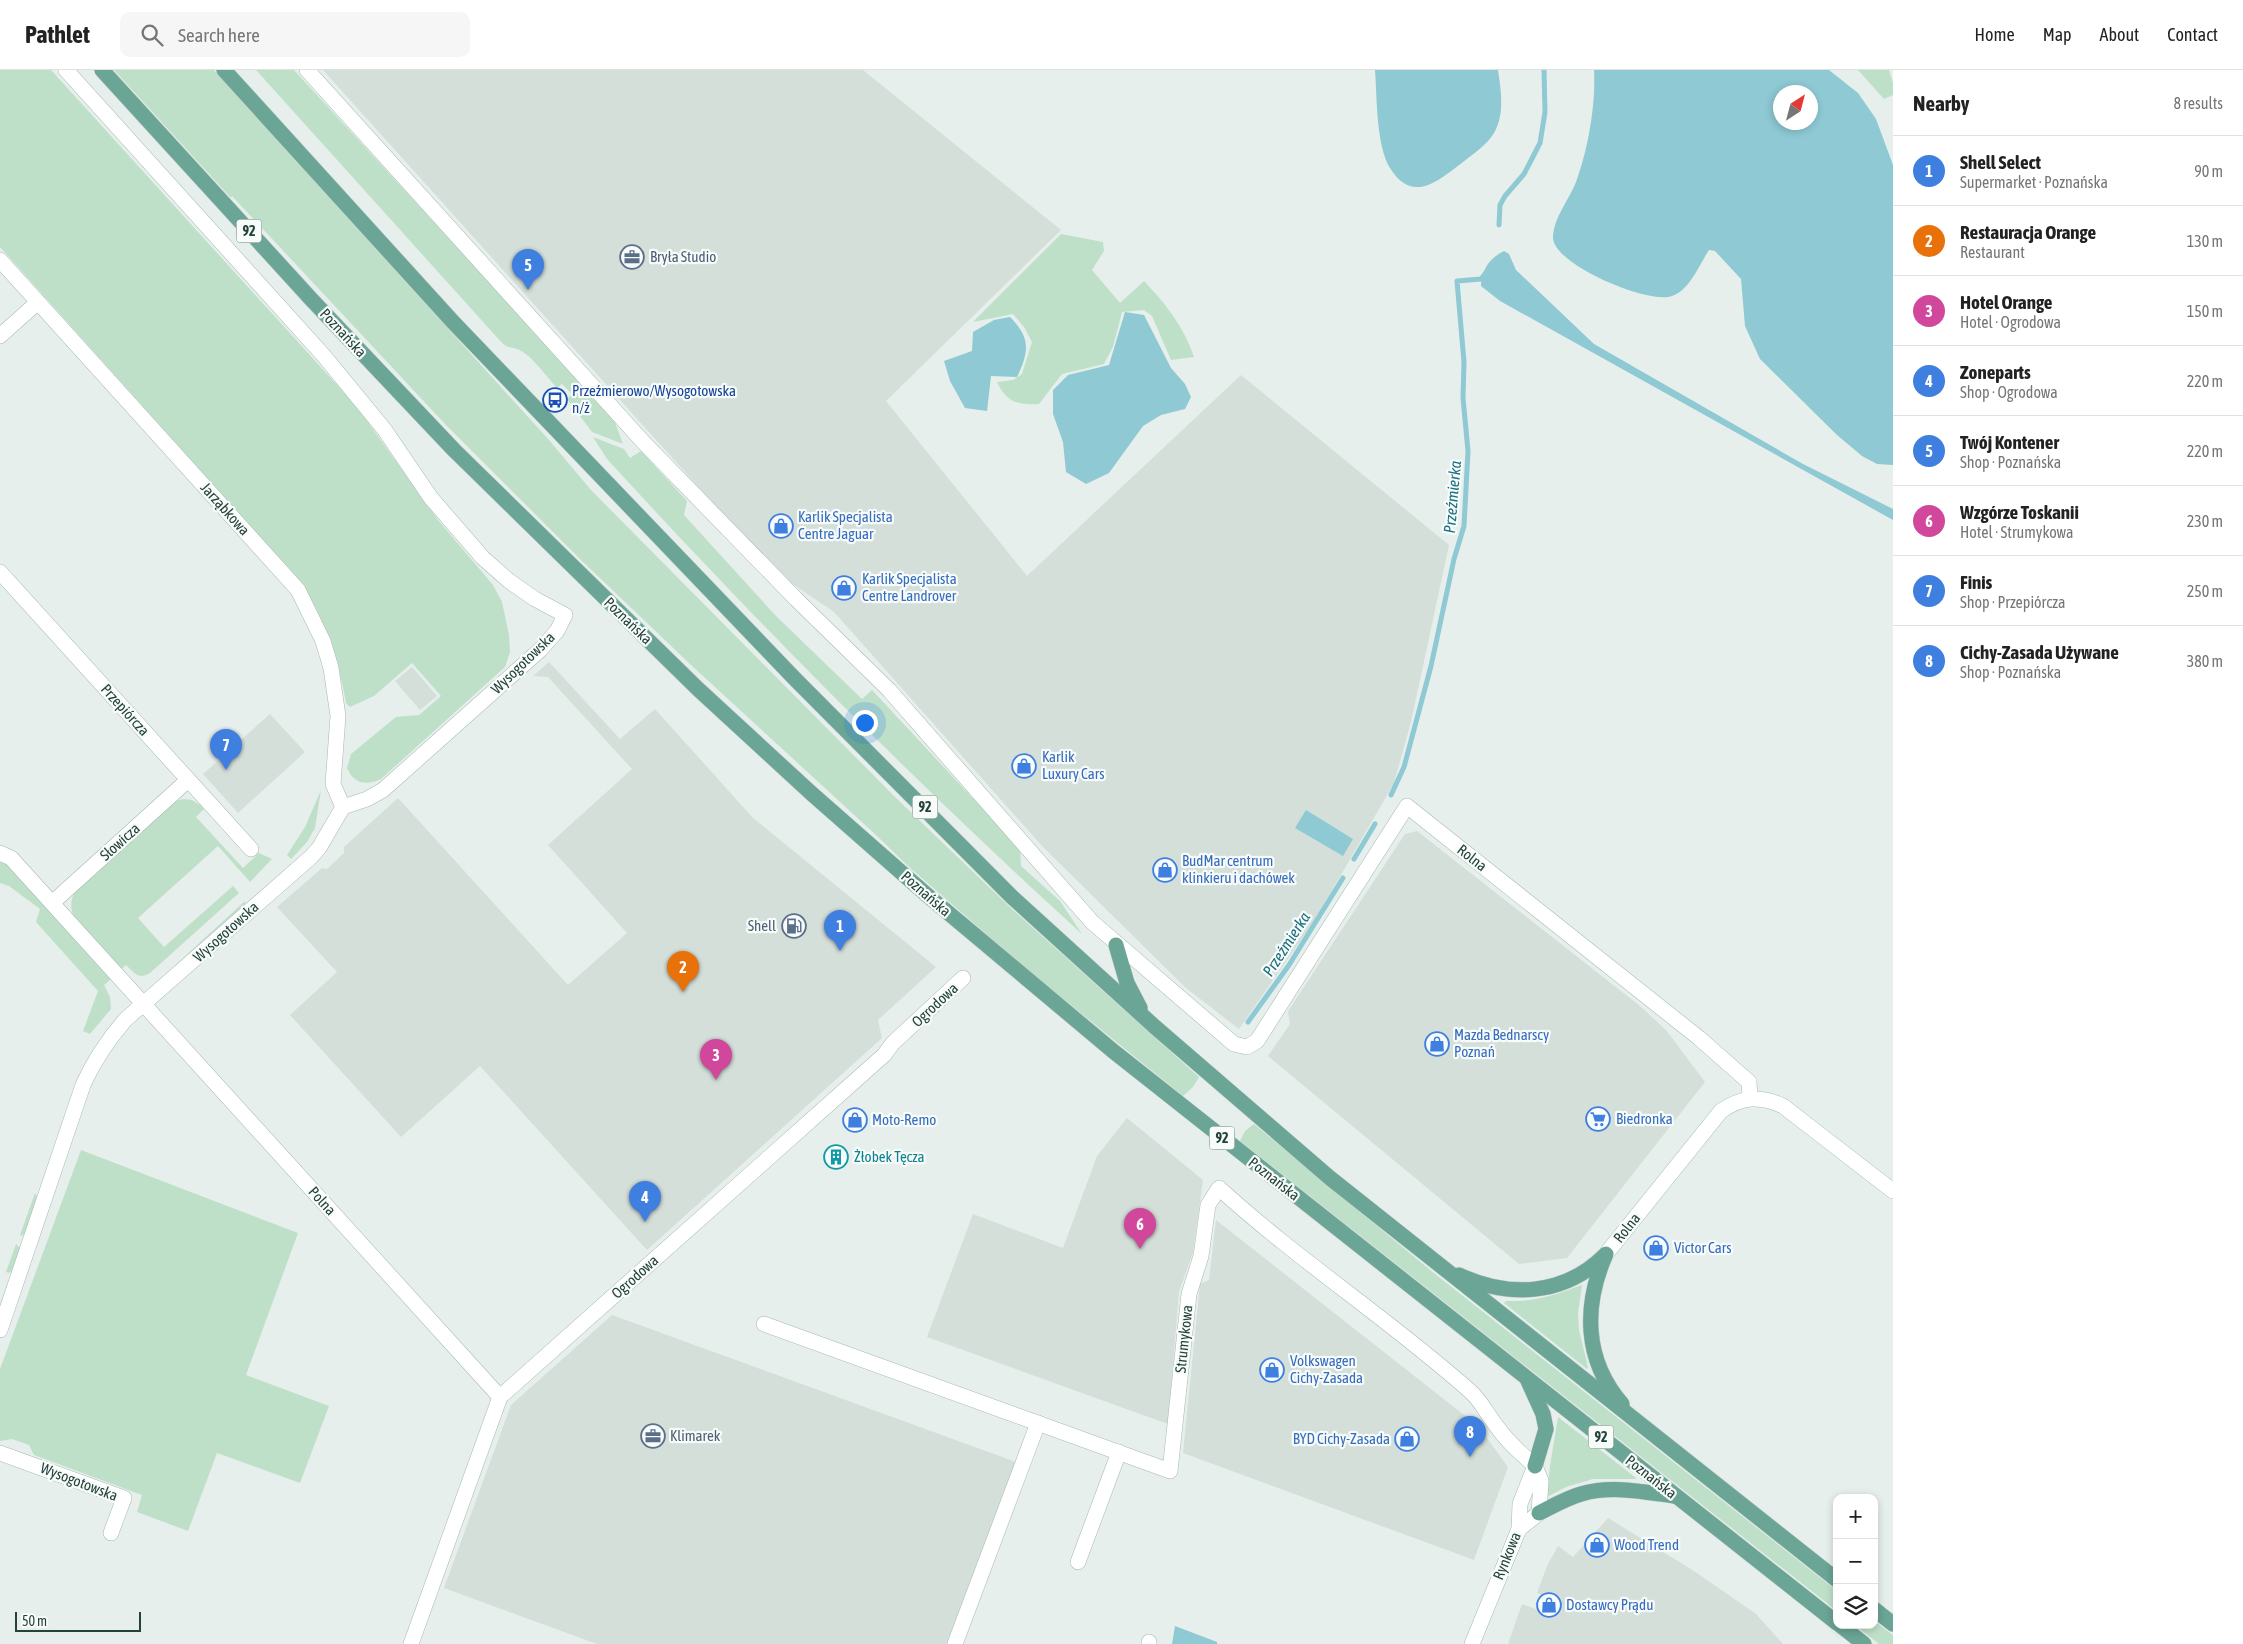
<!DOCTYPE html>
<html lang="en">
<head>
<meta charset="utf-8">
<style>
  body { margin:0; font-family:"Asap Condensed",sans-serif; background:#f6f6f6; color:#222 }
  .controls { position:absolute; right:15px; bottom:15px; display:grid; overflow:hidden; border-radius:10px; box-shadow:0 2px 8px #0003 }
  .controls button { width:45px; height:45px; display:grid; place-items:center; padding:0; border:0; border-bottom:1px solid #e0e0e0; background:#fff; color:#222; font:25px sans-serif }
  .compass { position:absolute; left:1773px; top:15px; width:45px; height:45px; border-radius:50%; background:#fff; box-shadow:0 2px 8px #0003; rotate:36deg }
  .scale { position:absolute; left:15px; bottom:12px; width:126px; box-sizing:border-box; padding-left:5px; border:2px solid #24423a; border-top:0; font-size:14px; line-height:18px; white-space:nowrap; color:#24423a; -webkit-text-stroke:4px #f7fbf9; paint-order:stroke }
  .you { position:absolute; left:864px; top:652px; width:18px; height:18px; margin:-12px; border:4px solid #fff; border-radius:50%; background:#1a73e8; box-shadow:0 0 0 8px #1a73e833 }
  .badge { display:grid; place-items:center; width:32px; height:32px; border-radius:50%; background:#804e3d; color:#fff; font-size:16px; font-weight:700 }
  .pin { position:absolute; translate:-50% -41px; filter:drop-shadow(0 1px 2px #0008) }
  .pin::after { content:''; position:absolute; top:26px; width:18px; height:15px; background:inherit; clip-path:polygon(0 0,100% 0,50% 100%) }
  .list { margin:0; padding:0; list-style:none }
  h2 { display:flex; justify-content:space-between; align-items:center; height:65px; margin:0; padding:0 20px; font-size:21px }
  h2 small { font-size:16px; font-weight:400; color:#767676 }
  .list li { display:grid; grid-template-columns:32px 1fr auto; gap:15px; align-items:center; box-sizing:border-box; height:70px; padding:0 20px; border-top:1px solid #e0e0e0 }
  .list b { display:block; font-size:19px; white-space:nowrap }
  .list p { margin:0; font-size:16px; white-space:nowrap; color:#767676 }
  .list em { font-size:16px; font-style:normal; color:#767676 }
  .icon { flex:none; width:28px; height:28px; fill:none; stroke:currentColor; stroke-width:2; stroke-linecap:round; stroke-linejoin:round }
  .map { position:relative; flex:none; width:1893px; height:1574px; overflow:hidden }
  header { display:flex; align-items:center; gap:30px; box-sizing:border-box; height:70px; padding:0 25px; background:#fff; border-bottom:1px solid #e0e0e0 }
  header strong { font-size:24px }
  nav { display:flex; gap:28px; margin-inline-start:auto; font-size:18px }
  .search { width:350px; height:45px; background:#f6f6f6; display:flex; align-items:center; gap:12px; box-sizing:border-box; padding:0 18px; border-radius:10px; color:#767676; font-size:19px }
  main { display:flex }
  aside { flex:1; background:#fff }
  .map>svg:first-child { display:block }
  .built { fill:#d4dfda }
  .green { fill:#bfe0c8 }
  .water { fill:#8ec9d4; fill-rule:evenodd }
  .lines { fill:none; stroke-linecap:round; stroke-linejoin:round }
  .stream { stroke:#8ec9d4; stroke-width:5 }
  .street-casing { stroke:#a8b8b2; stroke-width:16 }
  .secondary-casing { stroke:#a4bbb3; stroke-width:16 }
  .primary-casing { stroke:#c2cac8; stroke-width:16 }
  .street { stroke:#fff; stroke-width:15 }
  .secondary { stroke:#fff; stroke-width:15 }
  .primary { stroke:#6aa596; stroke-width:15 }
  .labels { text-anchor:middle; stroke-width:4.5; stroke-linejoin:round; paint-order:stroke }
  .shield { fill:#f7fbf9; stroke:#637a73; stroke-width:1 }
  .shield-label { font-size:14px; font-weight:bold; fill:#24423a }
  .service-label { font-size:15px; fill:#4e5e75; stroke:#f7fbf9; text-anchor:start }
  .street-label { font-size:15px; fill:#24423a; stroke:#f7fbf9 }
  .transit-label { font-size:15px; fill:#164399; stroke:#f7fbf9; text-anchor:start }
  .shop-label { font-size:15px; fill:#366cbe; stroke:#f7fbf9; text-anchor:start }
  .culture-label { font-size:15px; fill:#0d838f; stroke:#f7fbf9; text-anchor:start }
  .water-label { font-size:16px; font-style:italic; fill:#1c6f80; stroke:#f7fbf9 }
</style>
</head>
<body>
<header>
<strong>Pathlet</strong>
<div class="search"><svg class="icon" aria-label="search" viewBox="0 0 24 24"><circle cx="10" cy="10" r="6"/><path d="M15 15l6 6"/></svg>Search here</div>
<nav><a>Home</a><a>Map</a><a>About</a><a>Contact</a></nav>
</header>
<main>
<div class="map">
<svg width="1893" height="1574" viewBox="0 0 1893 1574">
  <rect width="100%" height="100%" fill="#e6efeb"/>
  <!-- built -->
  <g class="built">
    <path d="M323,0H863L1061,160L886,331L1027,506L1241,305L1449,475L1411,652L1394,713L1315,850L1239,959L1186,918L1043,777L834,542L775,502Z"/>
    <path d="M549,592L620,669L655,639L753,748L936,897L878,950L882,968L647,1180L480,996L401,1067L290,945L337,902L277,837L322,798L327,799L344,783V777L398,728L568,915L627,863L548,775L632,699L548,607L533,606Z"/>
    <path d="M412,597L437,626L420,640L395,611Z"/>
    <path d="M270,644L305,682L238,743L203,704Z"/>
    <path d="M1417,761L1640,936L1666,960L1705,1012L1567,1188L1519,1194L1268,986L1290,954L1288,941L1405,764Z"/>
    <path d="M1127,1048L1203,1110L1193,1182L1179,1222L1168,1354L927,1267L973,1144L1063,1178L1097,1086Z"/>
    <path d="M1216,1150L1478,1356L1508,1397L1474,1490L1183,1383L1200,1214L1209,1210Z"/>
    <path d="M612,1245L1016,1392L950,1574H597L444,1518L511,1335Z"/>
    <path d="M1608,1448L1694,1501L1756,1544L1783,1574H1508L1522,1534L1541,1541L1547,1527L1537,1523L1547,1496L1558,1476L1573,1487Z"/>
  </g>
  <!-- green -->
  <g class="green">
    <path d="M0,0H51L357,337L438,450L493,515L502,532L509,565L510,582L505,597L381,709C366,716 354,714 347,698L351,684L396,647L419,645L441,626L412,593L374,626L350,637L346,633C339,590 325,554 304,516L0,177Z"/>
    <path d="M114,0H214L549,370L591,420L895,727L1014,841L1199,1007L1193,1017L1183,1026L1029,901L908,796L876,765L691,595L580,489L446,355L232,126L231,128Z"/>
    <path d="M256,0H294L613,347L623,374L592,362L567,329L572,324L562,314L557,318C547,307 530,283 517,279C511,277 508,278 503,274Z"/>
    <path d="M1858,0H1889L1893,13V25L1884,29Z"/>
    <path d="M1061,164L1103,172L1104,181L1092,200L1120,233L1144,211C1166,234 1184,257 1194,287L1171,290L1152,246L1144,240L1122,242L1113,277L1104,294L1062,304L1039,334C1018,335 1007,333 997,312L1013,310L1022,304L1032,272L1024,257L1013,244L973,252Z"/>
    <path d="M593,367L624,379L630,388L641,381L687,431L684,445L776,546L862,629L872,620L1020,779L1021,796L1060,831L1082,864C916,713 758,554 607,389Z"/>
    <path d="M321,720L315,758L307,772L291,789L287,785L305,757Z"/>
    <path d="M183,729L192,730L205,738L196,747L243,798L259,783L272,789L250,812L218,776L138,848L164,877L233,816L239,823L150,903C139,910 134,903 126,895L120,900L73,845C70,836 71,829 75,821L175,731Z"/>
    <path d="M0,790L9,796L111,909L104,915L110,927L111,939L90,964L83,961L98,921L36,852L40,839L9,816L0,813Z"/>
    <path d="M245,831V834L171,899Z"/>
    <path d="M1254,1054L1435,1204L1837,1521V1541L1240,1071L1245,1061Z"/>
    <path d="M81,1080L298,1163L246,1305L329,1336L300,1413L217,1383L188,1461L137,1442L142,1425L34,1385L29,1375L12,1369L0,1371V1299Z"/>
    <path d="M35,1123L37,1127L25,1163L22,1166L20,1165Z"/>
    <path d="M16,1174L20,1178L12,1201L9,1203L6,1202Z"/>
    <path d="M1582,1215L1578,1244L1579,1260L1588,1297L1587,1299L1504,1233L1506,1231C1536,1232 1554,1225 1582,1215Z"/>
    <path d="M1558,1347L1636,1408V1409H1593L1566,1417L1547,1427L1550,1396Z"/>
    <path d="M1874,1551L1893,1565V1574H1879L1855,1555H1874Z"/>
  </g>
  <!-- water -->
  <g class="water">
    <path d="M1375,0H1498C1501,21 1505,44 1494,63C1487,75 1473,84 1463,92C1439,110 1413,135 1390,98C1376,75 1377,27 1375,0Z"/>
    <path d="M1594,0H1829L1858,23L1876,49L1893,95V395L1877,394L1862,386L1837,365L1760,289L1745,256L1741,209L1715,181L1709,180C1699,195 1690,220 1672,226C1649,235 1552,194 1553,167C1554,147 1569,130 1576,112C1588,80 1596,34 1594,0ZM1780,22H1810V52H1780Z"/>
    <path d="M1504,181L1509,184L1516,200L1594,274L1803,394L1893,439V450L1500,231L1481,216C1481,200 1490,188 1504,181Z"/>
    <path d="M1125,242L1144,245L1171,298L1185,314L1191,327L1185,339L1161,345L1143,356L1109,403L1086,414L1066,402L1063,372L1053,344V320L1068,305L1109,295Z"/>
    <path d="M1010,247C1031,268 1029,282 1017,307L991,306L987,341L965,338L950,311L944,291L972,281L973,262L994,250Z"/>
    <path d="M1306,740L1353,769L1343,786L1295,758Z"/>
    <path d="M1175,1556L1217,1572V1574H1172Z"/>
  </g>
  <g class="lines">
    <!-- stream -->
    <g class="stream">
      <path d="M1499,155L1500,135L1505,126L1524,104L1540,73L1545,42L1544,0"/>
      <path d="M1391,725L1404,697L1431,596L1454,489L1464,456L1468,381L1463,328L1464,292L1457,211L1481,209L1485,204"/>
      <path d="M1354,789L1375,754"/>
      <path d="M1248,952L1289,895L1343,808"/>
    </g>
    <!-- street casing -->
    <g class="street-casing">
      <g id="street">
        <path d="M307,0L646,375L796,529L889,620L1092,852L1234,974L1247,977L1257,971L1407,736L1699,968L1749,1012L1750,1028"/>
        <path d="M0,190L298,520L323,571L331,598L338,646L333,714L343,737"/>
        <path d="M0,266L38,232"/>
        <path d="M0,502L251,779"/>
        <path d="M0,783L11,788L500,1327"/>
        <path d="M52,833L188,710"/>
        <path d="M764,1254L1170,1401L1189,1224L1201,1186L1208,1135L1219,1118C1299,1191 1390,1250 1471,1322C1482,1332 1488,1346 1498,1358C1508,1373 1522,1384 1535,1396"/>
        <path d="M0,1260L83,1015C94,990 107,971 125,950L311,787L319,778L343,737L367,729L383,720L540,580L557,561L565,545L535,529L509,511L483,488L431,428L384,359L324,286L66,0"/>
        <path d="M0,1383L124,1428L111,1463"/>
        <path d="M1078,1492L1119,1382"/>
        <path d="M411,1574L500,1327L884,985L893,973L963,908"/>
        <path d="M955,1574L1038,1353"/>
        <path d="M1149,1574V1572"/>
      </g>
    </g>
    <!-- secondary casing -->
    <g class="secondary-casing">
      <g id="secondary">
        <path d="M1606,1184L1721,1041C1741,1027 1760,1025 1783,1036L1893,1121"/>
        <path d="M1519,1459L1539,1443L1541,1411L1535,1396"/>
        <path d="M1472,1574L1519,1459L1520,1434L1535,1396"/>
      </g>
    </g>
    <!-- primary casing -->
    <g class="primary-casing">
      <g id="primary">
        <path d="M102,0L311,229L454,380L698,619L811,723L927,825L1113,981L1837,1553"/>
        <path d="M224,0L453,252L795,609L1012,827L1155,957L1330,1108L1837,1510"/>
        <path d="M1116,875L1127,913L1140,938"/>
        <path d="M1606,1184C1583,1236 1584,1290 1622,1334"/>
        <path d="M1459,1205C1508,1228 1563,1226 1604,1186"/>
        <path d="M1528,1311L1543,1344L1546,1359L1535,1396"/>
        <path d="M1539,1443C1553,1436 1567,1428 1581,1424C1611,1415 1644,1422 1674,1426"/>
        <path d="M1874,1539L1893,1554"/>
        <path d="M1840,1555L1864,1574"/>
      </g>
    </g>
    <!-- street -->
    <use href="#street" class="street"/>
    <!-- secondary -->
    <use href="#secondary" class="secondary"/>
    <!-- primary -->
    <use href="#primary" class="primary"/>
  </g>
  <!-- icons -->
  <defs>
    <g id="office-ring" transform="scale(1.25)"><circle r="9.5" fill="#f7fbf9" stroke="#5c6f8a" stroke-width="1.5"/><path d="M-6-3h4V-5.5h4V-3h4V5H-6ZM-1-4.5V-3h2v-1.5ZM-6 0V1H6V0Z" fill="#5c6f8a"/></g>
    <g id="bus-ring" transform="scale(1.25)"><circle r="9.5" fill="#f7fbf9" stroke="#1a4fb4" stroke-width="1.5"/><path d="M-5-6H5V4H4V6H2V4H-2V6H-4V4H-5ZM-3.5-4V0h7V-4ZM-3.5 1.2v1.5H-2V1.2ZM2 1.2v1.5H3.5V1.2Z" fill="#1a4fb4"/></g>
    <g id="shop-ring" transform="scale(1.25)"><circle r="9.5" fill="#f7fbf9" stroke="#3f7fe0" stroke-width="1.5"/><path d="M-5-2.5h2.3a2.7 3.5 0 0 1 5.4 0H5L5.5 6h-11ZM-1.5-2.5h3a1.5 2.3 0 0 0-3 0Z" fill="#3f7fe0"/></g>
    <g id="fuel-ring" transform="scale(1.25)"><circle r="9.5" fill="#f7fbf9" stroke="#5c6f8a" stroke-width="1.5"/><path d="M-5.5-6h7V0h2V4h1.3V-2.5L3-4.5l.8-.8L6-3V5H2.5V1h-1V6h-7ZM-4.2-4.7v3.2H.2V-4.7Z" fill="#5c6f8a"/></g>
    <g id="supermarket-ring" transform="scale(1.25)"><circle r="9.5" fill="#f7fbf9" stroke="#3f7fe0" stroke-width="1.5"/><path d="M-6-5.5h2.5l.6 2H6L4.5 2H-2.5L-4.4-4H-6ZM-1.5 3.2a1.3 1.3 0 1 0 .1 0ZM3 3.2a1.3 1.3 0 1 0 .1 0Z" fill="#3f7fe0"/></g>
    <g id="building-ring" transform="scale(1.25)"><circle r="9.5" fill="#f7fbf9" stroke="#0f9aa8" stroke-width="1.5"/><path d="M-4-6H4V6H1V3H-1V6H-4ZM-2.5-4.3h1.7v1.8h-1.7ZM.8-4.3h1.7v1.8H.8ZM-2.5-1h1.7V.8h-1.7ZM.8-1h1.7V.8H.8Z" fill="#0f9aa8"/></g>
  </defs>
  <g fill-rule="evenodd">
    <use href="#office-ring" x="632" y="187"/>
    <use href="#bus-ring" x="555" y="330"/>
    <use href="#shop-ring" x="781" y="456"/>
    <use href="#shop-ring" x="844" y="518"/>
    <use href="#shop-ring" x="1024" y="696"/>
    <use href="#shop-ring" x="1165" y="800"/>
    <use href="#fuel-ring" x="794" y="856"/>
    <use href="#shop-ring" x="1437" y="974"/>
    <use href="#supermarket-ring" x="1598" y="1049"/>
    <use href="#shop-ring" x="855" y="1050"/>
    <use href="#building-ring" x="836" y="1087"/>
    <use href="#shop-ring" x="1656" y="1178"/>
    <use href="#shop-ring" x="1272" y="1300"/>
    <use href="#office-ring" x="653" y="1366"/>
    <use href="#shop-ring" x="1407" y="1369"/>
    <use href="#shop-ring" x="1597" y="1475"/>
    <use href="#shop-ring" x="1549" y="1535"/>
  </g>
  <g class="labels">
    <!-- shield labels -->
    <g class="shield">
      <rect x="236.5" y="149.5" width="25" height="23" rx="4"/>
      <rect x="912.5" y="725.5" width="25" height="23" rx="4"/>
      <rect x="1209.5" y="1056.5" width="25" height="23" rx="4"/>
      <rect x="1588.5" y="1355.5" width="25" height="23" rx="4"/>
    </g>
    <g class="shield-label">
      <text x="249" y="166">92</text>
      <text x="925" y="742">92</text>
      <text x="1222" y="1073">92</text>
      <text x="1601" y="1372">92</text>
    </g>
    <!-- service labels -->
    <g class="service-label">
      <text x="650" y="192">Bryła Studio</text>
      <text x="776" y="861" text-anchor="end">Shell</text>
      <text x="670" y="1371">Klimarek</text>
    </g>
    <!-- street labels -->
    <g class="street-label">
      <text transform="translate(343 263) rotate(47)" y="5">Poznańska</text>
      <text transform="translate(225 439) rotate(48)" y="5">Jarząbkowa</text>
      <text transform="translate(628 551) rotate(44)" y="5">Poznańska</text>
      <text transform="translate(523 593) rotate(-44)" y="5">Wysogotowska</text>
      <text transform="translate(125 640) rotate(48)" y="5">Przepiórcza</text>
      <text transform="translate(120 772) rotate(-42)" y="5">Słowicza</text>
      <text transform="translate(1472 788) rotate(38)" y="5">Rolna</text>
      <text transform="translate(926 824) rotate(41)" y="5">Poznańska</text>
      <text transform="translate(226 862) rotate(-42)" y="5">Wysogotowska</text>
      <text transform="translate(935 935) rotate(-43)" y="5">Ogrodowa</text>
      <text transform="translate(1274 1109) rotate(38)" y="5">Poznańska</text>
      <text transform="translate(322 1131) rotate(48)" y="5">Polna</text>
      <text transform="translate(1627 1158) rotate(-52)" y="5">Rolna</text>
      <text transform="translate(635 1207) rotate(-42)" y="5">Ogrodowa</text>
      <text transform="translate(1184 1269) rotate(-84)" y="5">Strumykowa</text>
      <text transform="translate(1651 1407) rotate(38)" y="5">Poznańska</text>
      <text transform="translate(79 1412) rotate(21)" y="5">Wysogotowska</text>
      <text transform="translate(1507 1486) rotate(-68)" y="5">Rynkowa</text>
    </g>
    <!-- transit labels -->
    <g class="transit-label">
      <text x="572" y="326">Przeźmierowo/Wysogotowska<tspan x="572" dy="17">n/ż</tspan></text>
    </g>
    <!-- shop labels -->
    <g class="shop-label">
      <text x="798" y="452">Karlik Specjalista<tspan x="798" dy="17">Centre Jaguar</tspan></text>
      <text x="862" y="514">Karlik Specjalista<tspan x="862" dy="17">Centre Landrover</tspan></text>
      <text x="1042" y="692">Karlik<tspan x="1042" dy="17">Luxury Cars</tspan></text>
      <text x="1182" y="796">BudMar centrum<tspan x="1182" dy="17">klinkieru i dachówek</tspan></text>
      <text x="1454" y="970">Mazda Bednarscy<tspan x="1454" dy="17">Poznań</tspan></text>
      <text x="1616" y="1054">Biedronka</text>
      <text x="872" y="1055">Moto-Remo</text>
      <text x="1674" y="1183">Victor Cars</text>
      <text x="1290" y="1296">Volkswagen<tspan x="1290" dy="17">Cichy-Zasada</tspan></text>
      <text x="1390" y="1374" text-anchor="end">BYD Cichy-Zasada</text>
      <text x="1614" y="1480">Wood Trend</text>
      <text x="1566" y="1540">Dostawcy Prądu</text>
    </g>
    <!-- culture labels -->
    <g class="culture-label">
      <text x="854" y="1092">Żłobek Tęcza</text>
    </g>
    <!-- water labels -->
    <g class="water-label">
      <text transform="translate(1452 427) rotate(-85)" y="6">Przeźmierka</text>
      <text transform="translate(1286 874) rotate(-57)" y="6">Przeźmierka</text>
    </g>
  </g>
</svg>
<div class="controls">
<button>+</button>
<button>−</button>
<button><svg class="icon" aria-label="layers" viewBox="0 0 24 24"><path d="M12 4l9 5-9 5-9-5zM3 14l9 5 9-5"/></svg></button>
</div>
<svg class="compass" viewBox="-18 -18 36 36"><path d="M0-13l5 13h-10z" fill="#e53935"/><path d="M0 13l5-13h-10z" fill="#767676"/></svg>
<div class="scale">50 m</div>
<div class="you"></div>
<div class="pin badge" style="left:840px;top:881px;background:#3f7fe0">1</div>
<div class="pin badge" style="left:683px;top:922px;background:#e8710a">2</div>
<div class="pin badge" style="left:716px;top:1010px;background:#d1479c">3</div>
<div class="pin badge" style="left:645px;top:1152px;background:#3f7fe0">4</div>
<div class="pin badge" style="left:528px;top:220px;background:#3f7fe0">5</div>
<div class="pin badge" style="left:1140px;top:1179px;background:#d1479c">6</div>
<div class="pin badge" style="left:226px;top:700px;background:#3f7fe0">7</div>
<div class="pin badge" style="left:1470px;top:1387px;background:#3f7fe0">8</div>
</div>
<aside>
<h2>Nearby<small>8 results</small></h2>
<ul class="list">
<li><span class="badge" style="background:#3f7fe0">1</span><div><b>Shell Select</b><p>Supermarket · Poznańska</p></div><em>90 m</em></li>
<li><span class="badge" style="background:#e8710a">2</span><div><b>Restauracja Orange</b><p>Restaurant</p></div><em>130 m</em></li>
<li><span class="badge" style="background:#d1479c">3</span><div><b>Hotel Orange</b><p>Hotel · Ogrodowa</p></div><em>150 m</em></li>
<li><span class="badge" style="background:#3f7fe0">4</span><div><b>Zoneparts</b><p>Shop · Ogrodowa</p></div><em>220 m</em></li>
<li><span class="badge" style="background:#3f7fe0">5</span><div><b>Twój Kontener</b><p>Shop · Poznańska</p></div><em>220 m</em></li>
<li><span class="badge" style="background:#d1479c">6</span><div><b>Wzgórze Toskanii</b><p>Hotel · Strumykowa</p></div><em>230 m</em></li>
<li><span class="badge" style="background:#3f7fe0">7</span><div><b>Finis</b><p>Shop · Przepiórcza</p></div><em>250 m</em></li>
<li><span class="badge" style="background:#3f7fe0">8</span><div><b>Cichy-Zasada Używane</b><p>Shop · Poznańska</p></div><em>380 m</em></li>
</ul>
</aside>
</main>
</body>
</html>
